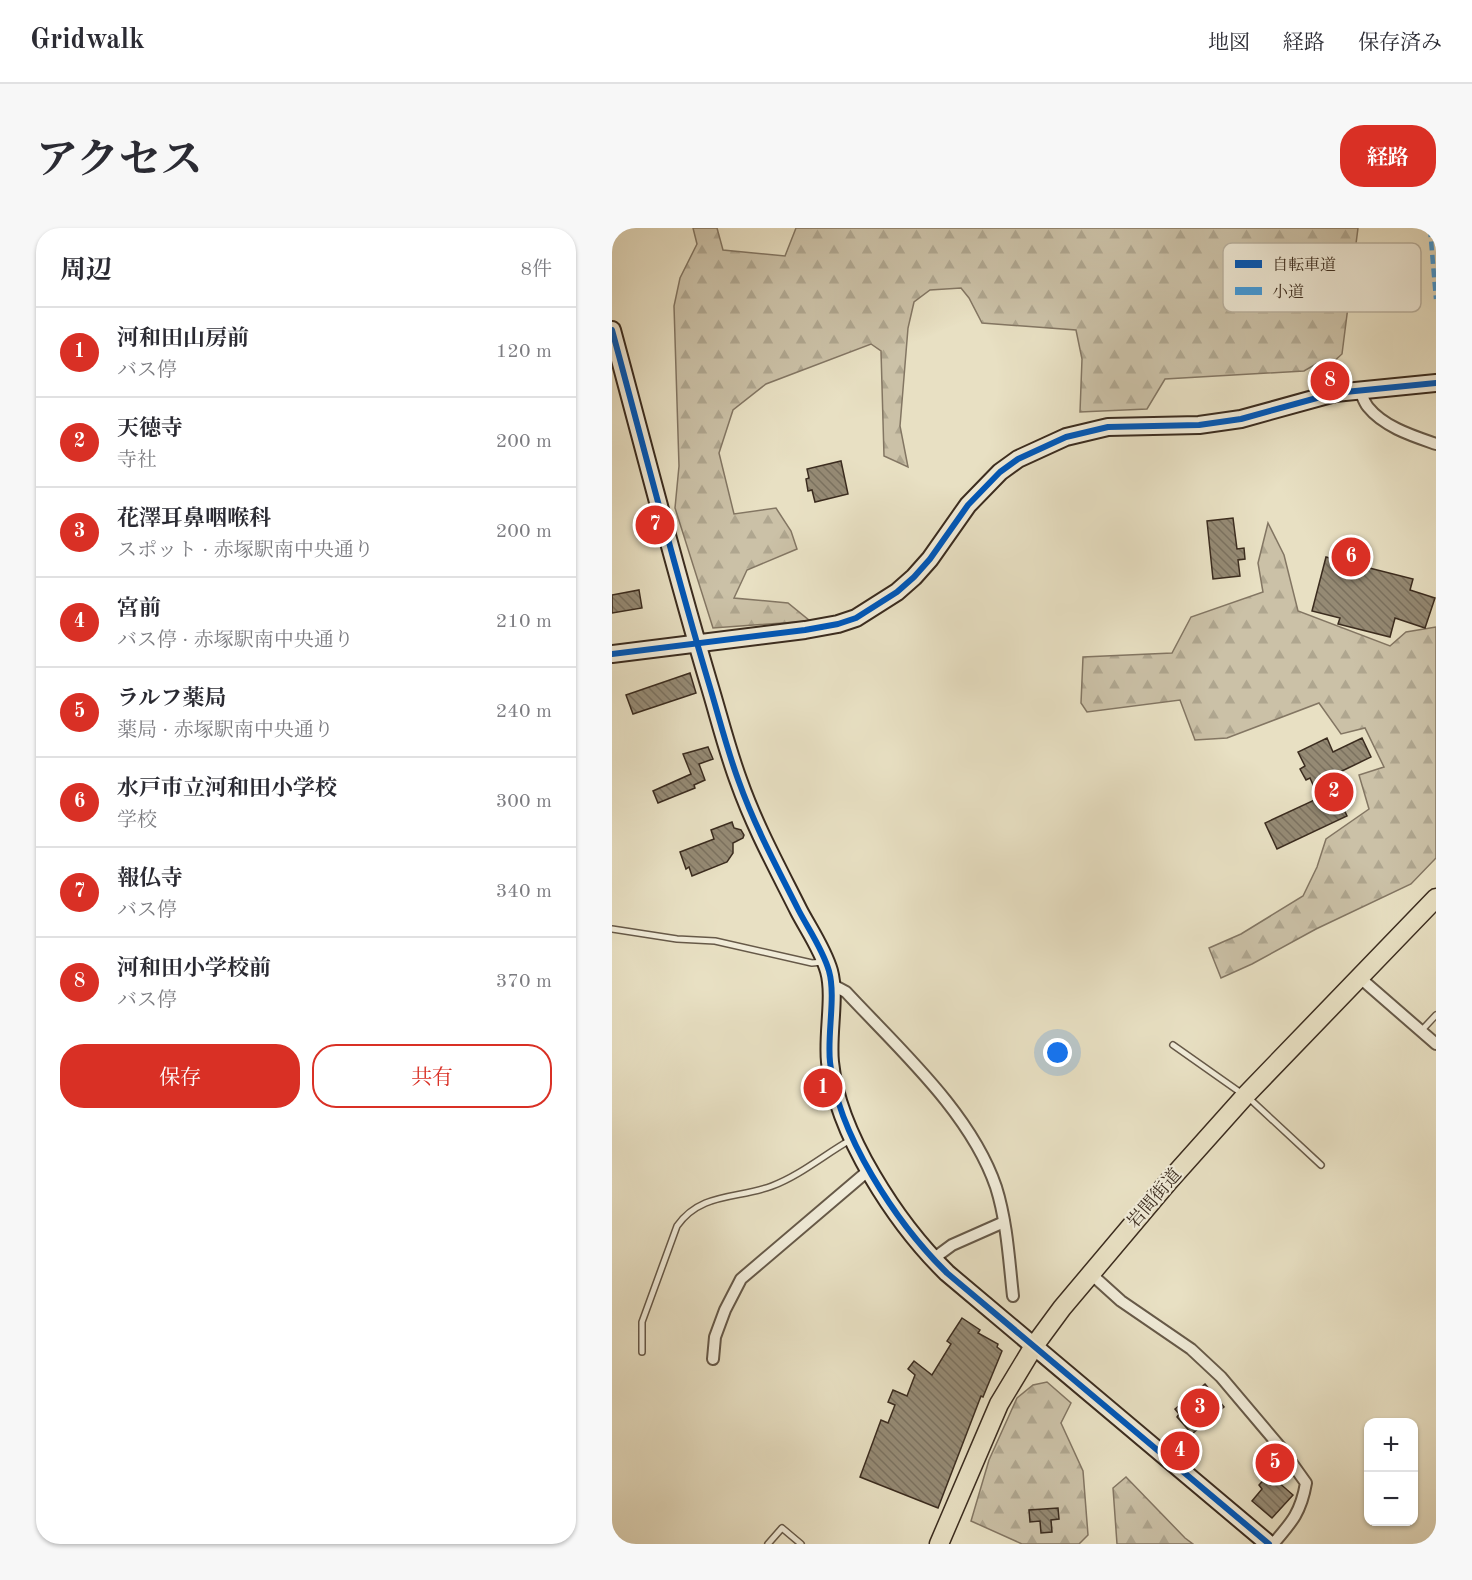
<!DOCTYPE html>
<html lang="ja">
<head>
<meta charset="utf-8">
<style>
  body { margin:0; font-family:"Old Standard TT","Noto Serif JP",serif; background:#f7f7f7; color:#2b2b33 }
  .controls { position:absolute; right:18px; bottom:18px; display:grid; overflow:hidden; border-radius:12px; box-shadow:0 2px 4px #0004 }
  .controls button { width:54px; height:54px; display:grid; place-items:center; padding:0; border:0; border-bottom:2px solid #e1e1e2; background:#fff; color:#2b2b33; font:30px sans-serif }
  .you { position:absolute; left:446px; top:825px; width:21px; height:21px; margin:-15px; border:4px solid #fff; border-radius:50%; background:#1a73e8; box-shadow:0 0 0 9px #1a73e833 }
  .badge { display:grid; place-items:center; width:39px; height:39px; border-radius:50%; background:#d93025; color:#fff; font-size:20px; font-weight:700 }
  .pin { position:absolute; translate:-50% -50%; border:3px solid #fff; box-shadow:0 2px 6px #0006 }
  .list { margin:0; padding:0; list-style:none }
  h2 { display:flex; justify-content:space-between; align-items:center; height:78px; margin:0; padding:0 24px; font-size:26px }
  h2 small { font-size:20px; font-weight:400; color:#7c7c81 }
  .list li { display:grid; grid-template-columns:39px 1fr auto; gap:18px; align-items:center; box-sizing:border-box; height:90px; padding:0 24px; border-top:2px solid #e1e1e2 }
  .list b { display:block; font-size:22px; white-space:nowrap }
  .list p { margin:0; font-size:20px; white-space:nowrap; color:#7c7c81 }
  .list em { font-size:20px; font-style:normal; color:#7c7c81 }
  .actions { display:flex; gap:12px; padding:18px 24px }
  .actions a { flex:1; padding:14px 0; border:2px solid #d93025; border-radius:24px; text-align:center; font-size:21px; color:#d93025 }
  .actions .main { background:#d93025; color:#fff }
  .map { position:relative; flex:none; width:824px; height:1316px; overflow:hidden; border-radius:24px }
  header { display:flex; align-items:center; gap:36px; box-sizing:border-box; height:84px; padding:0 30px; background:#fff; border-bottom:2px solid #e1e1e2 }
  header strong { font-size:28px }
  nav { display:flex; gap:33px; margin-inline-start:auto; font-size:21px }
  .intro { display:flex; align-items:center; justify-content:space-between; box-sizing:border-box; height:144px; padding:0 36px }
  h1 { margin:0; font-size:42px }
  .button { padding:15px 27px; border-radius:24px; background:#d93025; color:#fff; font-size:21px; font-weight:700 }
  main { display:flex; gap:36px; padding:0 36px }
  aside { flex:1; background:#fff; border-radius:24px; box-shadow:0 2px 4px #0004 }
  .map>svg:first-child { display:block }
  .forest { fill:url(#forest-firs); stroke:#837663; stroke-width:1.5 }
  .building { fill:url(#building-back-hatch); stroke:#3b2c1f; stroke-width:1.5 }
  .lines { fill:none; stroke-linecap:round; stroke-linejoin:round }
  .lane-casing { stroke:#665948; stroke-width:8 }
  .street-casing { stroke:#665948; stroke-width:14 }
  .secondary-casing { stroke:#3b2c1f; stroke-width:20 }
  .primary-casing { stroke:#3b2c1f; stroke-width:21 }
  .lane { stroke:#f0ebd8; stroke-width:5 }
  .street { stroke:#f0ebd8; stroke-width:10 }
  .secondary { stroke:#f0ebd8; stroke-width:16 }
  .primary { stroke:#e8e0c3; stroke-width:18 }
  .quiet { stroke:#3f9ce0; stroke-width:4.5; stroke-dasharray:9 4.5; stroke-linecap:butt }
  .cycleway-casing { stroke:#f0ebd8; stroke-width:10 }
  .cycleway { stroke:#0057b8; stroke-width:6 }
  .labels { text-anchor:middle; stroke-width:4.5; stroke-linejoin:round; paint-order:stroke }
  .street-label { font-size:18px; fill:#3b2c1f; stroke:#f0ebd8 }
  .key { fill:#f0ebd8; stroke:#bab2a0; stroke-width:1.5 }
  .key-label { font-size:16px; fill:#3b2c1f }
</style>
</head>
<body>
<header>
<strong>Gridwalk</strong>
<nav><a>地図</a><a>経路</a><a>保存済み</a></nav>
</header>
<div class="intro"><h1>アクセス</h1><a class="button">経路</a></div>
<main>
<aside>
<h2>周辺<small>8件</small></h2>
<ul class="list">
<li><span class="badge">1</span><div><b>河和田山房前</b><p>バス停</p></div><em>120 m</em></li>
<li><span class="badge">2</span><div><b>天徳寺</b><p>寺社</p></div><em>200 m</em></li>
<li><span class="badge">3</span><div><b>花澤耳鼻咽喉科</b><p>スポット · 赤塚駅南中央通り</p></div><em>200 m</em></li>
<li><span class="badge">4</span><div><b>宮前</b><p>バス停 · 赤塚駅南中央通り</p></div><em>210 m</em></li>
<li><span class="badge">5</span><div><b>ラルフ薬局</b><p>薬局 · 赤塚駅南中央通り</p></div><em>240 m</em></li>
<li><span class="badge">6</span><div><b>水戸市立河和田小学校</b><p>学校</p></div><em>300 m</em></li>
<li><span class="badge">7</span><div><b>報仏寺</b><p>バス停</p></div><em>340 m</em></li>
<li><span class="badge">8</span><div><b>河和田小学校前</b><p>バス停</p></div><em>370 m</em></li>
</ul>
<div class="actions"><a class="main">保存</a><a>共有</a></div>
</aside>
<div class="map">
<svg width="824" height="1316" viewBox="0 0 824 1316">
  <defs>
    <pattern id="forest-firs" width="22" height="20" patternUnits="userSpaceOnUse" patternTransform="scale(1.5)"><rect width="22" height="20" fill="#cbc1a7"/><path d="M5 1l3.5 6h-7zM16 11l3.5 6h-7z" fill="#afa68f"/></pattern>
    <pattern id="building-back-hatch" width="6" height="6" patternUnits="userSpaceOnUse" patternTransform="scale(1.5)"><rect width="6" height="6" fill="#958a74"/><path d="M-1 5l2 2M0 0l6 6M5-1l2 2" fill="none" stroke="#7b715f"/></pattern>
  </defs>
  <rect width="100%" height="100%" fill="#e8e0c3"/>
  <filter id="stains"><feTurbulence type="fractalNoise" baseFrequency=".00333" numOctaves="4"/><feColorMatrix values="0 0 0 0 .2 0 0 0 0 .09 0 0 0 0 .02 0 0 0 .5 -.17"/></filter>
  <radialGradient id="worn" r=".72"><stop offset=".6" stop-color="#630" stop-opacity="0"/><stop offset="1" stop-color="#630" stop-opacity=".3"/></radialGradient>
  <!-- forest -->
  <g class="forest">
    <path d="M81,0H105L111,22L173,28L184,0H746L730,126L718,137L704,136L692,143L553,151L535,181L468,184L470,131L464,102L370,95L357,70L349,60L318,62L302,74L296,100L288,198L296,239L272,228L269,123L259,116L154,156L121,182L107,225L122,286L164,280L179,303L185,321L135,342L122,370L176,375L198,393L101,400L63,280L67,238L62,78L68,50L85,16Z"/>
    <path d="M656,295L672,327L686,383L778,418L794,404L824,399V630L799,656L704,701L640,736L609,750L597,720L629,706L691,668L705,639L714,611L757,581L747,547L772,539L753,500L729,506L707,475L615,510L583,512L568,472L475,484L469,475L471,429L560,425L579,389L651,364L646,335Z"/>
    <path d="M435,1154L459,1175L449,1195L471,1243L476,1307L467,1316H410L359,1293L377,1232L405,1170L421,1157Z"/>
    <path d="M514,1249L573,1310L581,1316H505L501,1260Z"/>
  </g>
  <!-- building -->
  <g class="building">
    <path d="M229,233L236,266L203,274L200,262L196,263L194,251L197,250L195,241Z"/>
    <path d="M621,290L625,321L632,320L633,331L626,332L628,348L601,351L595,293Z"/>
    <path d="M714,329L801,351L798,362L823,370L813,400L783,390L778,409L726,396L728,390L700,383Z"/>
    <path d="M27,362L30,380L0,385V367Z"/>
    <path d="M78,445L84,465L21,486L14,467Z"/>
    <path d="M715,510L721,524L750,510L759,529L730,543L733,551L728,554L735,570L728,573L735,588L665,621L653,595L707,570L698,550L694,552L688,541L693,538L686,524Z"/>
    <path d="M96,519L101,531L87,536L93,552L82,557L83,560L46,575L41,563L79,546L71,526Z"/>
    <path d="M120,594L122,600L129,602L132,607L131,610L121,615V625L115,634L80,648L77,639L74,641L68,624L102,611L99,602Z"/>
    <path d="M350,1090L368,1102L366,1105L386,1116L385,1119L390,1123L371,1169L369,1168L326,1280L248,1249L269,1192L276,1195L283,1177L276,1174L281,1162L295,1168L303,1147L296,1141L302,1133L320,1147L339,1116L335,1113Z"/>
    <path d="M593,1156L612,1179L580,1206L565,1189L567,1186L563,1181Z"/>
    <path d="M657,1246L681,1267L660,1290L640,1273L650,1261L647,1257Z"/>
    <path d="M446,1280L447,1291L439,1292L440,1304L429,1305L428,1293L418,1294L417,1282Z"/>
  </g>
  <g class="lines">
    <!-- lane casing -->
    <g class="lane-casing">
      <g id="lane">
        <path d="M0,701L65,711L103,713L200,735L211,734"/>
        <path d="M809,803L824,787"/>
        <path d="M561,817L639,872L709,937"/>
        <path d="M30,1124V1094L65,998C89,964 126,971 160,958C189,947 213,926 240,911"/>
        <path d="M156,1316L170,1300L189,1316"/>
      </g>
    </g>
    <!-- street casing -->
    <g class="street-casing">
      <g id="street">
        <path d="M747,161C750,167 752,174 756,179C772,199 801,208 824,216"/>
        <path d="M747,749L824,816"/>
        <path d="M219,756L234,764C287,821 359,885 384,959C395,994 397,1032 401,1068"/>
        <path d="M321,1031L340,1017L392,994"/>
        <path d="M478,1045L509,1073L579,1121L609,1149L669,1220L694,1255C689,1284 680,1294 661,1316"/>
        <path d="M101,1131L103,1109L113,1082L129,1051L257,942"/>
      </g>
    </g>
    <!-- secondary casing -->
    <g class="secondary-casing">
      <g id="secondary">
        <path d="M0,102C32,220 62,339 97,456C107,489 115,522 127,554C143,599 166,641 187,683C197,702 211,722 217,743C224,768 215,806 218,834C225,906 285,996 335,1045L657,1316"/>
        <path d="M0,426L193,402L226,396L244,390L285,364L302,349L318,331L356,277L388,244L406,231L454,209L496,199L587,197L629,191L723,165L824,155"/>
      </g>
    </g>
    <!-- primary casing -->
    <g class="primary-casing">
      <path id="primary" d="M327,1316L387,1176L422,1118L450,1080L557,953L633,868L824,670"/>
    </g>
    <!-- lane -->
    <use href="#lane" class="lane"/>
    <!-- street -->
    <use href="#street" class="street"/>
    <!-- secondary -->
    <use href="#secondary" class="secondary"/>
    <!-- primary -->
    <use href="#primary" class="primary"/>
    <!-- quiet -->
    <path class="quiet" d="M818,0L824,71"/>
    <!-- cycleway casing -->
    <g class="cycleway-casing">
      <g id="cycleway">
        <path d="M0,102C32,220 62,339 97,456C107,489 115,522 127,554C143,599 166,641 187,683C197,702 211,722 217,743C224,768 215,806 218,834C225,906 285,996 335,1045L657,1316"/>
        <path d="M0,426L193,402L226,396L244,390L285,364L302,349L318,331L356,277L388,244L406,231L454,209L496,199L587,197L629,191L723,165L824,155"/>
      </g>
    </g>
    <!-- cycleway -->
    <use href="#cycleway" class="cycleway"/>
  </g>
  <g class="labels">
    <!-- street labels -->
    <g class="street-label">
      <text transform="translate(542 970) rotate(-49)" y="6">岩間街道</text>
    </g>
  </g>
  <!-- legend -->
  <rect x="611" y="15" width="198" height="69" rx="9" class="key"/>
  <rect x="623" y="32" width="27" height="8" fill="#0057b8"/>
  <rect x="623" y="59" width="27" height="8" fill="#3f9ce0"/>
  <g class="key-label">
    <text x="660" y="42">自転車道</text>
    <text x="660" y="69">小道</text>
  </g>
  <rect width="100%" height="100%" filter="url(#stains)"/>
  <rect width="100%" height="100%" fill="url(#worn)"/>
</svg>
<div class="controls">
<button>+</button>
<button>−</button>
</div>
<div class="you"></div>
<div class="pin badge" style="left:211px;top:860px">1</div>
<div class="pin badge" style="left:722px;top:564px">2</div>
<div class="pin badge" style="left:588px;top:1180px">3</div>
<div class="pin badge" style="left:568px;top:1223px">4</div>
<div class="pin badge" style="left:663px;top:1235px">5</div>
<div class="pin badge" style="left:739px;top:329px">6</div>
<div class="pin badge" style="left:43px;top:297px">7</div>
<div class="pin badge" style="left:718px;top:153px">8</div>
</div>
</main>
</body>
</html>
